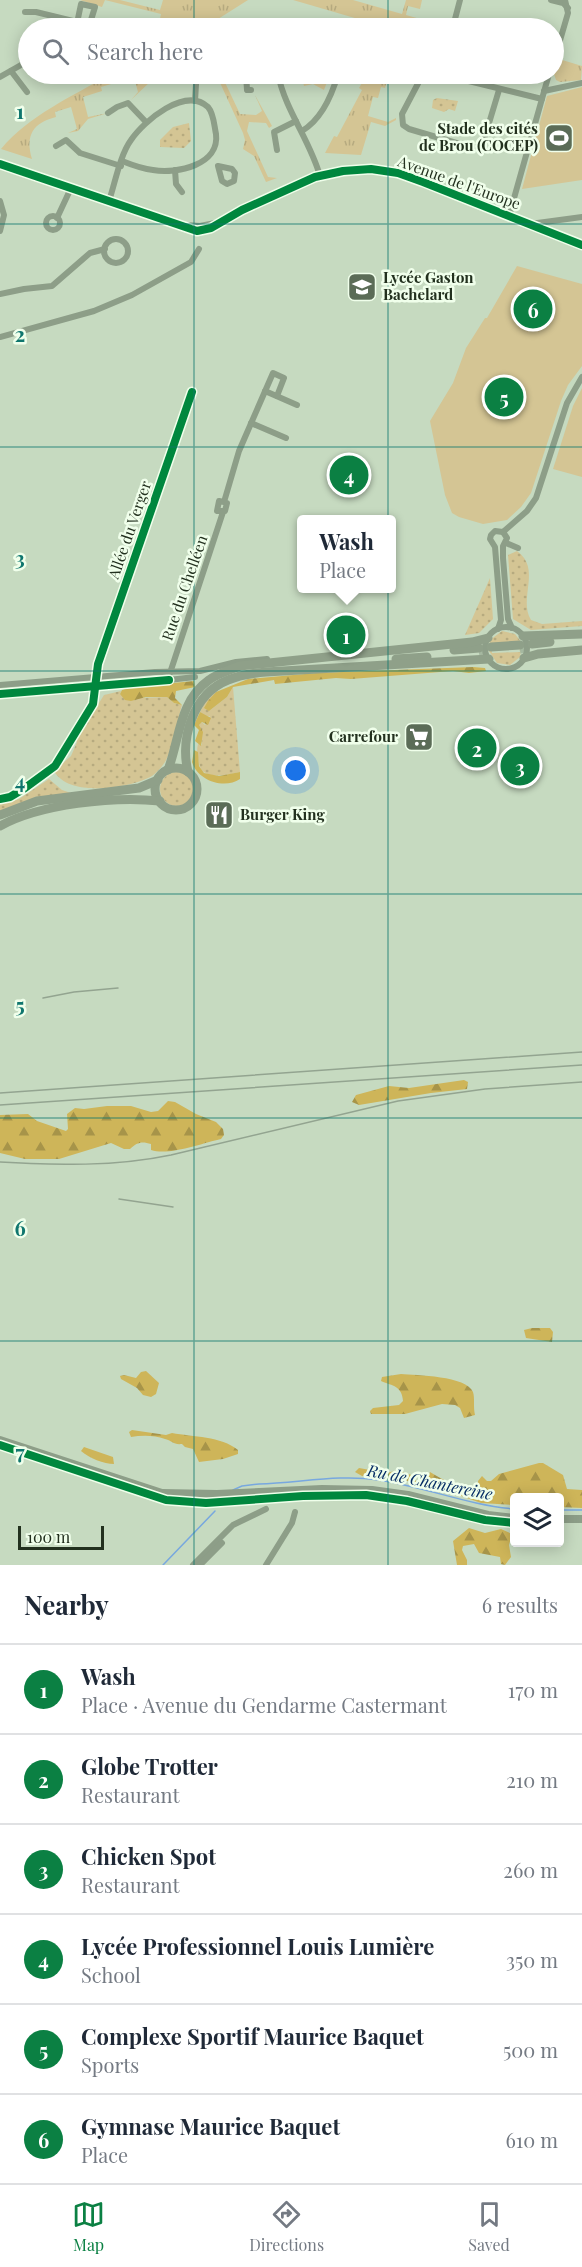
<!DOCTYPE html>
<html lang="en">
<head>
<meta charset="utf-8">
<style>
  body { margin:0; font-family:"Playfair Display",serif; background:#f6f6f7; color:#1f2937 }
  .controls { position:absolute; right:18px; bottom:18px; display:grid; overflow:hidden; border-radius:6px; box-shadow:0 3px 15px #0003 }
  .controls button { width:54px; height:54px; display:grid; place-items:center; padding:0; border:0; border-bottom:2px solid #e0e1e3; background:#fff; color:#1f2937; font:30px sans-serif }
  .scale { position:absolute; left:18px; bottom:15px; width:86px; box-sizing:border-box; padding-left:6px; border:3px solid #22301e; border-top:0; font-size:16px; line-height:21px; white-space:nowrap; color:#22301e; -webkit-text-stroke:4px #f0ffeb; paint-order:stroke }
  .you { position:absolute; left:296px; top:771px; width:21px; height:21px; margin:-15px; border:4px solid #fff; border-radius:50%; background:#1a73e8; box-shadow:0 0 0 9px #1a73e833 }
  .badge { display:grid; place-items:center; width:39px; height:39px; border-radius:50%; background:#0b8043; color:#fff; font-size:20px; font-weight:700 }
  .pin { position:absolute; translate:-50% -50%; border:3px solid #fff; box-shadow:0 2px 6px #0006 }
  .popup { position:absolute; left:297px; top:515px; width:99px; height:78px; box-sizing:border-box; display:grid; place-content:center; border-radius:6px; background:#fff; filter:drop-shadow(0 2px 4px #0005); font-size:20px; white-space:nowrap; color:#747a83 }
  .popup b { font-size:22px; color:#1f2937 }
  .popup::after { content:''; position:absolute; left:50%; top:100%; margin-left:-12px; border:12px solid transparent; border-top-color:#fff }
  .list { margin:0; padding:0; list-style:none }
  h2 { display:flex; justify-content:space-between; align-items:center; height:78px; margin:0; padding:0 24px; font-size:26px }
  h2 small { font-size:20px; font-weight:400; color:#747a83 }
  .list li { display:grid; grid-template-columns:39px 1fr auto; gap:18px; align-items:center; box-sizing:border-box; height:90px; padding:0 24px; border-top:2px solid #e0e1e3 }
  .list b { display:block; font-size:22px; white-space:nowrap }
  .list p { margin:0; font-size:20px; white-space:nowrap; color:#747a83 }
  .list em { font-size:20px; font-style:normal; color:#747a83 }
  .icon { flex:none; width:33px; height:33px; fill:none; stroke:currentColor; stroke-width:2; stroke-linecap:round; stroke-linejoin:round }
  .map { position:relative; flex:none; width:582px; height:1565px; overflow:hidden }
  .search { position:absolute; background:#fff; box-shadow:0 3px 15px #0003; left:18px; right:18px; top:18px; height:66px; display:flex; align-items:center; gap:15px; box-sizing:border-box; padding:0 21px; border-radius:33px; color:#747a83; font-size:22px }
  .sheet { height:618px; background:#fff }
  nav { display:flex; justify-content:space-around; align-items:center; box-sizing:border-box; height:84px; border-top:2px solid #e0e1e3; background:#fff; font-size:16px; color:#747a83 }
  nav a { display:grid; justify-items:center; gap:3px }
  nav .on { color:#0b8043 }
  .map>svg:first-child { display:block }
  .grass { fill:url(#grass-dots); fill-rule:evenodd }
  .forest { fill:url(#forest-firs) }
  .park { fill:url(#park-tufts) }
  .pitch { fill:#d4c594 }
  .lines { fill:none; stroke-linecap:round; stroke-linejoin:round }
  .stream { stroke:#78a8df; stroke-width:1.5 }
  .primary-tunnel { stroke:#a5b8a0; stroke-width:9; stroke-dasharray:9 4.5; stroke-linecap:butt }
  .minor { stroke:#8d9e88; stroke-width:6 }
  .tertiary { stroke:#8d9e88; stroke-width:8 }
  .primary { stroke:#8fa089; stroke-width:9 }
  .rail { stroke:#93a490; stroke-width:1.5 }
  .cycleway-casing { stroke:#f0ffeb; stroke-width:11 }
  .cycleway { stroke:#00873e; stroke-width:8 }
  .grid { fill:none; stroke:#0f766e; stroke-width:1.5; stroke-opacity:0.55 }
  .labels { text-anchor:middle; stroke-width:5; stroke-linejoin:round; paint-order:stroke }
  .poi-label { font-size:15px; font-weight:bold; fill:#22301e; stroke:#f0ffeb; text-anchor:end }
  .street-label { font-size:15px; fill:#22301e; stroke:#f0ffeb }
  .water-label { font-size:16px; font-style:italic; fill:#052c64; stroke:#f0ffeb }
  .grid-label { font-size:20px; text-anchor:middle; font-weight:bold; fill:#0f766e; stroke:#f0ffeb; stroke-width:5; stroke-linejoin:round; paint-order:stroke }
</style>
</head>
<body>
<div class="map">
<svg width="582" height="1565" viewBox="0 0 582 1565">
  <defs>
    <pattern id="grass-dots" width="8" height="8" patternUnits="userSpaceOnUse" patternTransform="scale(1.5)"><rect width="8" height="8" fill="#d4c594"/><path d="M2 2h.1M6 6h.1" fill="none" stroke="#b6aa7f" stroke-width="1.8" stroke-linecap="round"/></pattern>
    <pattern id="forest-firs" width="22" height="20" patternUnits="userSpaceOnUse" patternTransform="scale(1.5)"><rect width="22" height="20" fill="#ceb559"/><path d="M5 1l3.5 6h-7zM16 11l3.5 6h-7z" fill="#a79449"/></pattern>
    <pattern id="park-tufts" width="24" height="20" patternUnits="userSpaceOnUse" patternTransform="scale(1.5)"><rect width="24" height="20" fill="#d4c594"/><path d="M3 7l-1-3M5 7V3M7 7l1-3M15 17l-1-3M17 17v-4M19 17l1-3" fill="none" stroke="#b6aa7f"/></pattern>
  </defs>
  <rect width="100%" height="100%" fill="#c6dac0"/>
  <!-- grass -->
  <g class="grass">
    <path d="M301,74H315L316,77L327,82L324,90L313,84L304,86Z"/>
    <path d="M437,98L458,101L455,111L449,109L444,112L432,108L433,100Z"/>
    <path d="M189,123L191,141L184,148L160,147V140L173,127Z"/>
    <path d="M517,551C542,569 518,598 531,620L542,624L582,621V626L531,630L513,619L508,555Z"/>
    <path d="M490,578L493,619L479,633L465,635Z"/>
    <path d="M502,631L515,634L522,643L520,657L510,665L497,663L489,651L490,640ZM519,643L520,652L492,653L491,645Z"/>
    <path d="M233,687L240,772C227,775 201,781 199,763C198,756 196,752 198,744L202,745L199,725L202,722L205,725L210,716L205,717L200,712L206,700L216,692L213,696L209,711L227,697Z"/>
    <path d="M121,691L120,694L136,698L167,697L174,703L182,705C178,719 172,751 165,762C161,768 154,776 148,778C125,789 68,797 54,771L71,756L77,742L75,741L104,695Z"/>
    <circle cx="177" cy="789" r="17"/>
    <path d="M49,779L62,790L71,793L0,813V804L19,799Z"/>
  </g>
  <!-- forest -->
  <g class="forest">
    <path d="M473,667L485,668L486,671L469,673L453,671L351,679L336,678L275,684L274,680L233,687L227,697L209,711L204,708L208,701L216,692L248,679L316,673Z"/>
    <path d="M194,681L195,687L176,691L175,698L182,705L174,703L167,697H146L131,701L125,700L120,694L122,690L131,687Z"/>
    <path d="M200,712L211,718L208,725L202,722L199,725L203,732L201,746L195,741L199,730L194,725Z"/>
    <path d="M194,750L198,752L199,766L204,773L219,776L240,772V779C224,790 197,780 192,762Z"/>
    <path d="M464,1080L468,1082L467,1089L431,1093L359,1105L352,1102L356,1095L389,1086L409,1088Z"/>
    <path d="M168,1101L175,1102L196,1114L216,1122L223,1129L224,1135L221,1139C203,1143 169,1156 151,1150V1144C142,1141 137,1142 130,1149H124L111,1143L59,1159H25L0,1153V1115L28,1114L37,1121L66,1131L68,1129L67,1114L75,1108L84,1109L107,1106H131L151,1112L158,1111Z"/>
    <path d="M532,1328H550L553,1332L552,1342L526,1338L524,1330Z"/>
    <path d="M146,1371L159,1383L156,1394L151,1397L143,1395L137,1388L121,1379L120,1376L124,1375L136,1378L141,1372Z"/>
    <path d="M401,1374C416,1375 467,1376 473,1392C475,1398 473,1407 475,1415L464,1418L460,1408L455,1405L442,1404L405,1414H371L370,1411L373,1408L399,1405L403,1401C402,1386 393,1386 381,1381L382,1377Z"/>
    <path d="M132,1430L166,1435L172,1433C193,1437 221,1436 238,1450V1454L223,1459L199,1462L193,1449L185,1447L182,1444C173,1445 173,1441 165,1439C154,1435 142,1435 131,1437L129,1432Z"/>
    <path d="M84,1447L113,1457L114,1464C104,1464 89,1458 81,1451Z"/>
    <path d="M539,1463H543L563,1475L567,1489L582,1490V1508L560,1507V1498H514V1505L481,1503L450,1492L424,1486L430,1472C446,1482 459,1488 478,1489V1481L482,1476L487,1481H491L499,1474Z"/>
    <path d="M359,1468L387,1473L398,1470L414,1476L416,1482L362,1476L355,1472Z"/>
    <path d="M469,1528L485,1533L501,1529L512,1534L509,1545L511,1557L505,1565L501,1564L500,1557L479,1553L474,1544L463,1546L462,1550L467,1560V1565H457L453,1541Z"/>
  </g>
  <!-- park -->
  <g class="park">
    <path d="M80,0H120L160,10L163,0H248L218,19L220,27L215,28H158L161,14L105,0L102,7Z"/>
    <path d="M293,0H353L402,14L406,0H422L420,9L408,6L406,15L452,28H375L364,25L365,21Z"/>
    <path d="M559,59L582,66L581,80L560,82L556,80L554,74Z"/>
    <path d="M110,74H131L117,77L118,82L101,87L102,91L83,97L88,117L108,113L88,119L78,131L68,133L77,129L71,107L55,112L56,117C33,123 25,135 32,159L1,149C29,115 72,97 110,74Z"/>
    <path d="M133,74H151L152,79L174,76L151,81L131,100L138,92Z"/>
    <path d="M216,74H221L240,114L256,115L262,111L255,95L272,126L269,128L266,123L249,122L247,131L268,177L277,178L266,182L254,156L243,149L245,140L243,133Z"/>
    <path d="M367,74H389L385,88L381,87L378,98L373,97L368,116L388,122L396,118V120L385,126L371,122L361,155L325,153L334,136L337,137L362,90L359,88Z"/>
  </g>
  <!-- pitch -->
  <g class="pitch">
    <path d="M582,87V180L522,189L547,96Z"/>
    <path d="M517,266L582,284V366L568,385L561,401L531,493L521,507L507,520L483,524L459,517L452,513L445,495L430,421L453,383L466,348L485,318H487Z"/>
    <path d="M582,388V477L553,469L573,406Z"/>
  </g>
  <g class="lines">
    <!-- stream -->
    <g class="stream">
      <path d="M233,1490L242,1486L259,1484C299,1483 339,1474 379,1480C425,1487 468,1505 514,1509"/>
      <path d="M560,1510H582"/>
      <path d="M163,1565L215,1511"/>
    </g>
    <!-- primary-tunnel -->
    <g class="primary-tunnel">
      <path d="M520,649L533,648"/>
      <path d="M479,653L492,651"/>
    </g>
    <!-- minor -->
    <g class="minor">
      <path d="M551,0L563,3L568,8"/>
      <path d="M25,12H36L77,22"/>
      <path d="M455,19L460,0"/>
      <path d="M91,20L115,28"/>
      <path d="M76,28L81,4L95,7L91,20L77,28"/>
      <path d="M243,28L255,21L268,28"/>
      <path d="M293,28L303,27L314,28"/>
      <path d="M554,61L568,13L565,0"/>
      <path d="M11,71L27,92"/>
      <path d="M194,74L196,84L195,101"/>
      <path d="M246,74L247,90H251"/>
      <path d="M278,74C285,110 310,140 320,176"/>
      <path d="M423,74L402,114L403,125L409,129L470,147H478L483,143L499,90"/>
      <path d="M440,74L542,99"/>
      <path d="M174,76L175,74"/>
      <path d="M0,77L28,61"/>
      <path d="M544,91L582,83"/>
      <path d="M108,113L117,107L128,103L146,122"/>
      <path d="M302,131C322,119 332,95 338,74"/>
      <path d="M56,146L66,140L80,153L121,166"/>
      <path d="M277,150L274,132L296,121"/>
      <path d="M0,164L197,231L211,228L242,210L315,177L343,171L371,169L398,173L423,182L582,245"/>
      <path d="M218,166L232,169L235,173L234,181L227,184L222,181Z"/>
      <path d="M175,170L176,184L182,192"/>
      <path d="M0,201L4,215L0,231"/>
      <path d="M109,201C115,183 120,155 131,140C144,121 185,86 208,107C214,114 214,125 216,134C220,165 177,174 153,170C143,169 132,165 122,161"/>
      <path d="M509,216L549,74"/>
      <circle cx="53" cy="223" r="7"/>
      <path d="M57,218L71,188"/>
      <path d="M530,224L582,217"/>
      <path d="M187,225L200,226L215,223"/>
      <circle cx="116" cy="251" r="12"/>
      <path d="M0,294L24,289L52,286L90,253L105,249"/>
      <path d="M0,337L94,311L132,295L191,262L199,249"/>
      <path d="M265,391L297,405"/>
      <path d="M251,423L286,438"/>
      <path d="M224,502L219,501L217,511H225L227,503L224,502L239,451L273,373L284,378L277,396"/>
      <path d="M503,532L527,511L536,498L567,403L582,377"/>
      <path d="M503,532L507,538L503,546V558L508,619L512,628"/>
      <path d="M506,543L518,548"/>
      <circle cx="506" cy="648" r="21"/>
      <path d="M498,629L501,620L495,547L490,539L491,535L495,531L503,532"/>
      <path d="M170,673L223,512"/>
      <path d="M0,685L155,672L200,671L236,662L267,659"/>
      <path d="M0,694L116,686L195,677"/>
      <path d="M0,799L10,797L25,788L55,766L93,704L98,664L192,392"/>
      <path d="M193,1565L233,1525L266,1509"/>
      <path d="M200,1565L222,1543"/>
      <path d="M266,1565L292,1523L295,1512"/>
    </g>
    <!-- tertiary -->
    <g class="tertiary">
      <path d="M0,1440L165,1494"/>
      <path d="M162,1493L217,1494L322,1489L372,1490L408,1495L488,1515L514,1518"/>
      <path d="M560,1519H582"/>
    </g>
    <!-- primary -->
    <g class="primary">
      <path d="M523,636L582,634"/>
      <path d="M532,644L550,642"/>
      <path d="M491,647L520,645"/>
      <path d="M454,650L479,648"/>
      <path d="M524,658L538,654L582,650"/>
      <path d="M396,659L427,657"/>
      <circle cx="176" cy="789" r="21"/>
      <path d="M168,770C180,738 179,701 209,680C218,673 230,670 240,666L472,642L488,638"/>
      <path d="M188,772C180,738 193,694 228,680C245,673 264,672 283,671L489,659"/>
      <path d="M0,815L37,801L139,788L158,780"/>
      <path d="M0,826C40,804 114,796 160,801"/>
    </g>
    <!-- rail -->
    <g class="rail">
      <path d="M43,998L74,992L118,988"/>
      <path d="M0,1093L582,1052"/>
      <path d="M0,1105L582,1065"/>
      <path d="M0,1162C58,1165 114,1167 171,1155L398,1101L485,1089L582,1082"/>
      <path d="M119,1199L173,1207"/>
    </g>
    <!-- cycleway casing -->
    <g class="cycleway-casing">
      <g id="cycleway">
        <path d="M0,164L197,231L211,228L242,210L315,177L343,171L371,169L398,173L423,182L582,245"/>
        <path d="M0,694L169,680"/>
        <path d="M0,799L10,797L25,788L55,766L93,704L98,664L192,392"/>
        <path d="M0,1445L166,1500L206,1503L303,1496L366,1495L407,1501L485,1520L514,1523"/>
      </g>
    </g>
    <!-- cycleway -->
    <use href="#cycleway" class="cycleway"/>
  </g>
  <!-- grid -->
  <path class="grid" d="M194,0V28M388,0V28M194,74V1565M388,74V1565M0,224H582M0,447H582M0,671H582M0,894H582M0,1118H582M0,1341H582"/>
  <!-- icons -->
  <defs>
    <g id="stadium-square" transform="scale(1.5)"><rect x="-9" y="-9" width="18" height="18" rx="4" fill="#5b6c57" stroke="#f0ffeb"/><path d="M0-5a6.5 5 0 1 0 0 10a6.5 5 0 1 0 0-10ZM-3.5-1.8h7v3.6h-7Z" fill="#fff"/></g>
    <g id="school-square" transform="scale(1.5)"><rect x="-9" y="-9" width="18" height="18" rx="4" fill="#5b6c57" stroke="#f0ffeb"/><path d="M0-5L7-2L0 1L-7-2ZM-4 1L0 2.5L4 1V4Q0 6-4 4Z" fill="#fff"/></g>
    <g id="supermarket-square" transform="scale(1.5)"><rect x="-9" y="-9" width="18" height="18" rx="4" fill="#5b6c57" stroke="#f0ffeb"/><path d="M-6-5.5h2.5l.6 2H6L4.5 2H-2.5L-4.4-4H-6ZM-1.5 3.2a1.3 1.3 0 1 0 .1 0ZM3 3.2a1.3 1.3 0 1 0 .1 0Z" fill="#fff"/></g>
    <g id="restaurant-square" transform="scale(1.5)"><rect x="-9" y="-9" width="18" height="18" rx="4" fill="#5b6c57" stroke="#f0ffeb"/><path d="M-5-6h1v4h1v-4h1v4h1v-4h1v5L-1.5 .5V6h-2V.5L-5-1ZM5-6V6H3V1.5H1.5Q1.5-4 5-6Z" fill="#fff"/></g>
  </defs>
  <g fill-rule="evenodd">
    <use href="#stadium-square" x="559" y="138"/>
    <use href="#school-square" x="362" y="287"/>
    <use href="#supermarket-square" x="419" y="737"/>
    <use href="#restaurant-square" x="219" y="815"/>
  </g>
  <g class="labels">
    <!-- poi labels -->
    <g class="poi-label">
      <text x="538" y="134">Stade des cités<tspan x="538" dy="17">de Brou (COCEP)</tspan></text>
      <text x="383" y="283" text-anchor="start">Lycée Gaston<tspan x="383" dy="17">Bachelard</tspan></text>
      <text x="398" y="742">Carrefour</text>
      <text x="240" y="820" text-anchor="start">Burger King</text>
    </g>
    <!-- street labels -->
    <g class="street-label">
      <text transform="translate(459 183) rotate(20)" y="5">Avenue de l'Europe</text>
      <text transform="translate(130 530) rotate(-71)" y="5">Allée du Verger</text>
      <text transform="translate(185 588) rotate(-71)" y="5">Rue du Chelléen</text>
    </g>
    <!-- water labels -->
    <g class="water-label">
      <text transform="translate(430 1482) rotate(11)" y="6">Ru de Chantereine</text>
    </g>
  </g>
  <g class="grid-label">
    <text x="20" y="119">1</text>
    <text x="20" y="342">2</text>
    <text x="20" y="566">3</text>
    <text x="20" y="789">4</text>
    <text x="20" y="1013">5</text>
    <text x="20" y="1236">6</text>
    <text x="20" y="1460">7</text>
  </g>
</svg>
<div class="controls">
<button><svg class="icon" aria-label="layers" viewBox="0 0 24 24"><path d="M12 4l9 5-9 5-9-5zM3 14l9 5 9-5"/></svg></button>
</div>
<div class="scale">100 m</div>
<div class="you"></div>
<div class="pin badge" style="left:346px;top:635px">1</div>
<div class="popup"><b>Wash</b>Place</div>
<div class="pin badge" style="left:477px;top:748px">2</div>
<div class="pin badge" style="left:520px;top:766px">3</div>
<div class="pin badge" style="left:349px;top:475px">4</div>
<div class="pin badge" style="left:504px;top:397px">5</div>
<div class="pin badge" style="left:533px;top:309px">6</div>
<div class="search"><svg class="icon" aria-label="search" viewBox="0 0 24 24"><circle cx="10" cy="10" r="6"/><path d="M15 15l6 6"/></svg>Search here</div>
</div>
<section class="sheet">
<h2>Nearby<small>6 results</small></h2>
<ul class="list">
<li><span class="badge">1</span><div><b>Wash</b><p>Place · Avenue du Gendarme Castermant</p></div><em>170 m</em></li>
<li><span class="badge">2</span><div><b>Globe Trotter</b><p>Restaurant</p></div><em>210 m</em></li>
<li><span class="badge">3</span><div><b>Chicken Spot</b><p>Restaurant</p></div><em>260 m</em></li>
<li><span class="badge">4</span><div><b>Lycée Professionnel Louis Lumière</b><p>School</p></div><em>350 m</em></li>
<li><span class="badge">5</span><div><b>Complexe Sportif Maurice Baquet</b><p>Sports</p></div><em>500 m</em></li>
<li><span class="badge">6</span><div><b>Gymnase Maurice Baquet</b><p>Place</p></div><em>610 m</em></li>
</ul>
</section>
<nav>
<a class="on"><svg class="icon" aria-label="map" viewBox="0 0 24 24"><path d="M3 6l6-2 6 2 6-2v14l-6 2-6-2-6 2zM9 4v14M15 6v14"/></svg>Map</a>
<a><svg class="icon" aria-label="directions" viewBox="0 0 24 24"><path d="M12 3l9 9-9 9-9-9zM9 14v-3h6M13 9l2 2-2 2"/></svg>Directions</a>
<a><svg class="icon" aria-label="saved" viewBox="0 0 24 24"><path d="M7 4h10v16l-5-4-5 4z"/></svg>Saved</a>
</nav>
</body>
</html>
